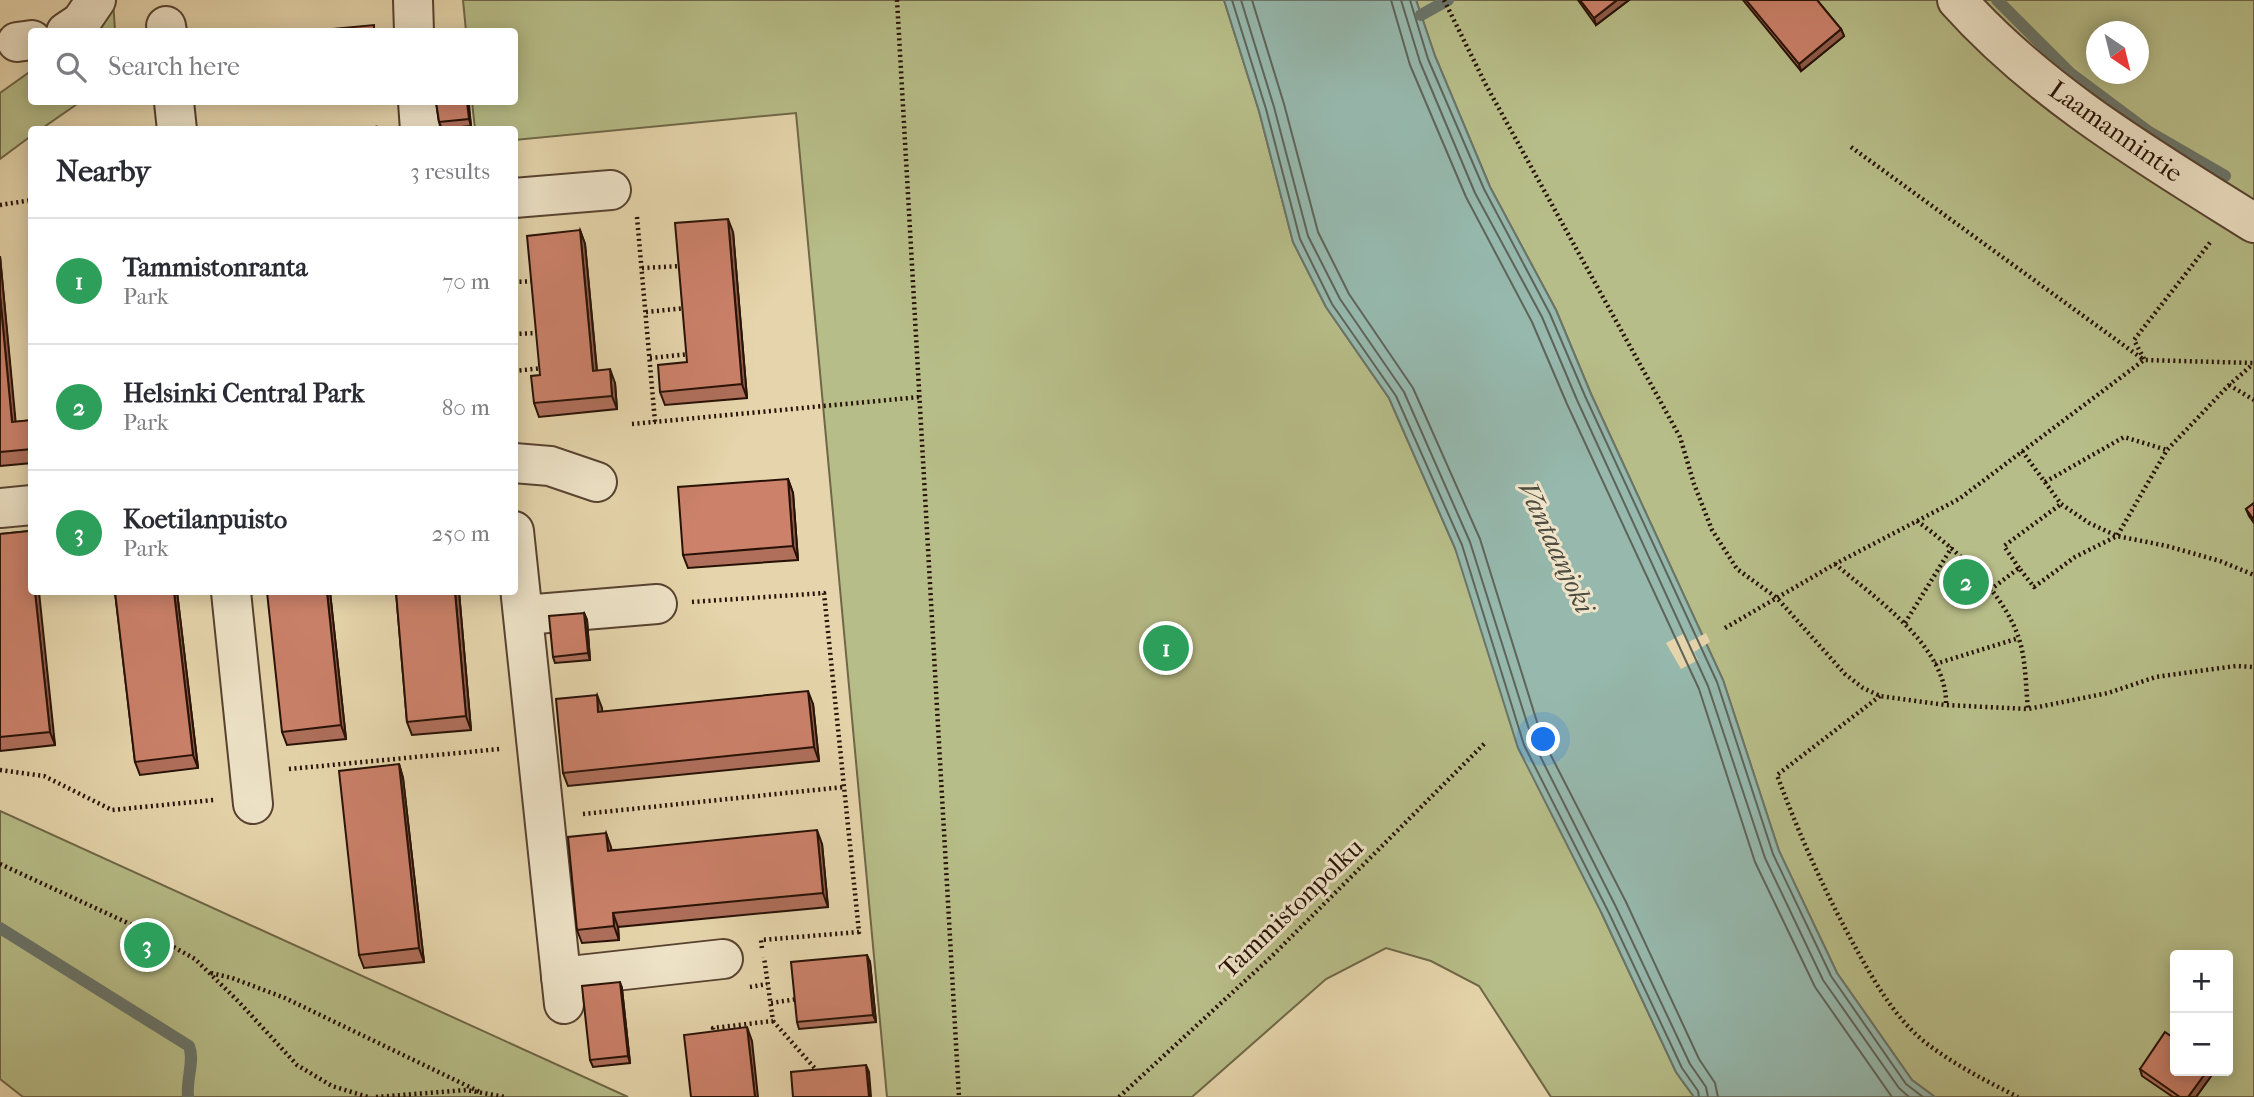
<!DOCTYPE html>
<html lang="en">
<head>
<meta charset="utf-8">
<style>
  body { margin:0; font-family:"IM FELL French Canon",serif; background:#f2f2f3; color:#2b2b33 }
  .controls { position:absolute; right:21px; bottom:21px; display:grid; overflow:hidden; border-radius:7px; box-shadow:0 4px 18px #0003 }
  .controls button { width:63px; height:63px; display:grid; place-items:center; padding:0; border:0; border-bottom:2px solid #e1e1e2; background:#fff; color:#2b2b33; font:35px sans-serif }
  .compass { position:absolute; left:2086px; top:21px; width:63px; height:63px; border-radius:50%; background:#fff; box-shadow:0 4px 18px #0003; rotate:145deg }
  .you { position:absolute; left:1544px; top:740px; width:24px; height:24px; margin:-18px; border:5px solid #fff; border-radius:50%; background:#1a73e8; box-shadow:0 0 0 10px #1a73e833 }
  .badge { display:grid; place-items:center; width:46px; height:46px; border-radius:50%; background:#0f766e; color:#fff; font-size:23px; font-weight:700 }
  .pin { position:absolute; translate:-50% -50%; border:4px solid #fff; box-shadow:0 2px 7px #0006 }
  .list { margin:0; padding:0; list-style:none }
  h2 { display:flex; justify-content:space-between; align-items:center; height:91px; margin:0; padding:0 28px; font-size:30px }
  h2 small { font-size:23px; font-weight:400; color:#7c7c81 }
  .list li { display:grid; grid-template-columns:46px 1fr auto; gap:21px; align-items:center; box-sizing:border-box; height:126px; padding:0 28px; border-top:2px solid #e1e1e2 }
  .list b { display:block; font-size:26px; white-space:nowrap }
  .list p { margin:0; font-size:23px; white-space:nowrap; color:#7c7c81 }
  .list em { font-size:23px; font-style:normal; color:#7c7c81 }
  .icon { flex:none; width:38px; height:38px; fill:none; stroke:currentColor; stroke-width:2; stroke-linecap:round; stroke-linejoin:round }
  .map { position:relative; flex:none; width:2254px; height:1097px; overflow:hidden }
  .search { position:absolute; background:#fff; box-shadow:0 4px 18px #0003; left:28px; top:28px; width:490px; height:77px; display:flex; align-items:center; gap:18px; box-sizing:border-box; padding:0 24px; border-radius:7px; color:#7c7c81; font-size:26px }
  .panel { position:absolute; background:#fff; box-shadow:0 4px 18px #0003; left:28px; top:126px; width:490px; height:469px; border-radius:7px }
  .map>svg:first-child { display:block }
  .green { fill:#b7bd88; stroke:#6f6747; stroke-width:2; fill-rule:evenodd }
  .water { fill:#96b8ad; stroke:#6a756a; stroke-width:2 }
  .pier { fill:#e6d5ac }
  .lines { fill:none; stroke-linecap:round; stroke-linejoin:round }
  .shore { stroke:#5e645a; stroke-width:2 }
  .stream { stroke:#6a756a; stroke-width:12 }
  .minor-casing { stroke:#574230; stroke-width:42 }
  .path { stroke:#271106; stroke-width:4.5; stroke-dasharray:2 3.5; stroke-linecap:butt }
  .minor { stroke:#efe4c9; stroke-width:38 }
  .wall { fill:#af6f5b; stroke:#271106; stroke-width:2 }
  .shaded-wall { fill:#8e5a4a; stroke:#271106; stroke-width:2 }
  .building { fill:#cb816a; stroke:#271106; stroke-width:2 }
  .labels { text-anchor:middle; stroke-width:6; stroke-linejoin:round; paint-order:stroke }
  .street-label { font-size:26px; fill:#271106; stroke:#efe4c9 }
  .water-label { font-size:28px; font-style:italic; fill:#4e4b40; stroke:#efe4c9 }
</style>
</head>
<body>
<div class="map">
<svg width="2254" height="1097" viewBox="0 0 2254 1097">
  <rect width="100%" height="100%" fill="#e6d5ac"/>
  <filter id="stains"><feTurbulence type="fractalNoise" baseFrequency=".00286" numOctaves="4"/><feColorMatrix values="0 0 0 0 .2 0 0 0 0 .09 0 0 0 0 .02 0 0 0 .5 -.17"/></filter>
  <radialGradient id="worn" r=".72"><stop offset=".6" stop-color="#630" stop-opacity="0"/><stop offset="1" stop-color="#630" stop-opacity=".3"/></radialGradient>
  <!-- green -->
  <g class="green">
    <path d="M113,0L115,31L81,32Z"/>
    <path d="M463,0H1224L1259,111L1293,242L1326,307L1389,398L1455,548L1602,914L1676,1072L1694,1097H1551L1479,986L1431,961L1386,948L1326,979L1192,1097H887L796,113L515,140L514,130L475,129L472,102H514V32L466,31Z"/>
    <path d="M1416,0H2254V1097H1935L1912,1080L1837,973L1779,851L1723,680L1591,394L1556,310L1490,187L1435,56ZM2096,32H2138V74H2096ZM2175,955H2228V1071H2175Z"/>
    <path d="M31,71L32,102H80L41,129L32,130L31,136L0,159V93Z"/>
    <path d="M0,811L628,1097H23L0,1079Z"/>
  </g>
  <!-- water -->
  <path class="water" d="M1224,0H1416L1435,56L1490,187L1556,310L1591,394L1723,680L1779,851L1837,973L1912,1080L1935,1097H1694L1676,1072L1602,914L1518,748L1455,548L1389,398L1326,307L1293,242L1259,111Z"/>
  <!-- pier -->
  <path class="pier" d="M1706,633L1710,642L1694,652L1698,660L1681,669L1666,643L1683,634L1689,642Z"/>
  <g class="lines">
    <!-- shore -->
    <g class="shore">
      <path d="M1232,0L1266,109L1300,239L1332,304L1396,396L1462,545L1524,745L1608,911L1682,1068L1698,1091L1699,1097"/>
      <path d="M1241,0L1274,107L1308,236L1340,299L1404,392L1470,542L1533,742L1616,907L1690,1064L1706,1087L1708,1097"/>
      <path d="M1252,0L1284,104L1318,232L1349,294L1413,388L1480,539L1542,738L1626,902L1699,1059L1715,1083L1718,1097"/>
      <path d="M1391,0L1410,65L1466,197L1532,322L1567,404L1699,689L1755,862L1815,987L1892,1097"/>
      <path d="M1401,0L1420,62L1475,193L1542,317L1577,400L1708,686L1765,858L1823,980L1899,1088L1909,1097"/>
      <path d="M1410,0L1428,59L1484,189L1550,314L1585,396L1717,682L1773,854L1831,976L1906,1084L1923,1097"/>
    </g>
    <!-- stream -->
    <g class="stream">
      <path d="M1997,0L2070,73L2149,132L2225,176"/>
      <path d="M1421,15L1448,0"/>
      <path d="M0,928L189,1046C195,1060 186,1079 188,1097"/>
    </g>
    <!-- minor casing -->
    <g class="minor-casing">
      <g id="minor">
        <path d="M413,0L414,32"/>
        <path d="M1957,0C2040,93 2149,157 2254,223"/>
        <path d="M166,26L167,32"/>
        <path d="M66,32L81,22L96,0"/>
        <path d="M17,42L32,40"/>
        <path d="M174,102L177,130"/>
        <path d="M418,102L420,130"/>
        <path d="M514,198L611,190"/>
        <path d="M514,463L550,466L597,482"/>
        <path d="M0,508L32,505"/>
        <path d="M514,531L564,1004"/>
        <path d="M231,592L253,804"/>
        <path d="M524,615L657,604"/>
        <path d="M561,977L723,959"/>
      </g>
    </g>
    <!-- path -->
    <g class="path">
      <path d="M897,0L959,1097"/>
      <path d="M1444,0L1486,85L1680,437L1694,484L1712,530L1737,569L1777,598L1845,674L1863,688L1880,696L1946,705L2028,709L2108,693L2156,677L2236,666L2254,667"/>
      <path d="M365,130L381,127"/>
      <path d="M1851,147L2144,360"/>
      <path d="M0,205L32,200"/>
      <path d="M637,217L655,422"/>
      <path d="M642,268L682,266"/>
      <path d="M514,282L535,281"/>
      <path d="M646,312L686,308"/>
      <path d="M514,334L540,333"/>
      <path d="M650,358L690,354"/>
      <path d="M2144,359L2134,340L2212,240"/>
      <path d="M514,371L543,368"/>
      <path d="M2229,385L2254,400"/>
      <path d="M632,424L920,397"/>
      <path d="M2022,451L2061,504L2089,523L2117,536L2167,546L2220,561L2254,575"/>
      <path d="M2045,482L2124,437L2167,450"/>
      <path d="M1917,521C1958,551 2011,598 2022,650C2026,669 2026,690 2028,709"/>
      <path d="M1835,564C1875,598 1948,647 1946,705"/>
      <path d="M2019,568L2004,546L2061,504"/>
      <path d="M1990,590L2019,568L2034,587L2075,557L2117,536L2167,450L2229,385L2252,365"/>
      <path d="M692,602L824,593L859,932L761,940L762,949"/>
      <path d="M1905,623L1952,547"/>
      <path d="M1725,628L1835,564L1959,499L2144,360L2254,363"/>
      <path d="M1935,664L2019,638"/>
      <path d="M1880,696L1777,775C1800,837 1827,897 1859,954C1877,986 1897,1020 1926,1043C1955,1065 1986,1081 2018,1097"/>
      <path d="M289,769L500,749"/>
      <path d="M0,770L44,776L112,810L214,800"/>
      <path d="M583,814L844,787"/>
      <path d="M0,864L143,930L195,959L238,1001L297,1065L332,1086L368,1097"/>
      <path d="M211,973L232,978L285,998L482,1093"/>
      <path d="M750,987L767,984"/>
      <path d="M771,1003L797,999"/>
      <path d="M773,1021L819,1073"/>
      <path d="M714,1035L713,1028L773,1021L764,957"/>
      <path d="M376,1097L466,1090L505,1097"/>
      <path d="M1119,1097L1271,957L1485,743"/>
    </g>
    <!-- minor -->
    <use href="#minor" class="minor"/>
  </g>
  <!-- wall -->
  <g class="wall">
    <path d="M1578,0H1629L1596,25Z"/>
    <path d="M1743,0H1817L1841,29L1844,36L1801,71Z"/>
    <path d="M436,102H468L471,126L442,129L439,122Z"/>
    <path d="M580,230L585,244L597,370L615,383L617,409L539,417L534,403L540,375Z"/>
    <path d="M733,232L747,398L665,405L660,392L687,362Z"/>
    <path d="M0,256L15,422L32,420V463L0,466Z"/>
    <path d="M788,479L793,493L798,560L688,568L683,555Z"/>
    <path d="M2254,503V523L2249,516L2246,509Z"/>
    <path d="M29,531L32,538V592L55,745L0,751V534Z"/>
    <path d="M115,592H177L198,768L140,775L135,762Z"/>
    <path d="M330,592L346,739L287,745L282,732Z"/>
    <path d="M396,592H459L471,730L412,735L407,722Z"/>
    <path d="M584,613L587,620L590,660L555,663L553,657Z"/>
    <path d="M597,695L602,712L813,704L819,761L568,786L563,773Z"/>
    <path d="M399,764L403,778L424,962L364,968L359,955Z"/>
    <path d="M606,833L611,850L822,844L828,907L618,927L619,940L582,943L577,930Z"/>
    <path d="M870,962L876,1022L799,1029L797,1022Z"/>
    <path d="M622,989L630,1063L593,1067L590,1060Z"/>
    <path d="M2140,1069L2214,1072L2196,1097H2173L2142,1076Z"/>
  </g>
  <!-- shaded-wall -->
  <g class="shaded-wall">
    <path d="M1617,0H1629L1596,25L1594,18Z"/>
    <path d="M1841,29L1844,36L1801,71L1799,64Z"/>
    <path d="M467,102H468L469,104L471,126L469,119Z"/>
    <path d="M728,219L733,232L747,398L742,384Z"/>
    <path d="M580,230L585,244L598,384L593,371Z"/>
    <path d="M0,256L17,436L12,422L0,296Z"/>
    <path d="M610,369L615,383L617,409L612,396Z"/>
    <path d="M788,479L793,493L798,560L793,546Z"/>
    <path d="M35,592H39L55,745L50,732Z"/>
    <path d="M174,592H177L198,768L193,755Z"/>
    <path d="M327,592H330L346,739L341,725Z"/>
    <path d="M455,592H459L471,730L466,716Z"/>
    <path d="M584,613L587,620L590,660L588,653Z"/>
    <path d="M808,691L813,704L819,761L814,747Z"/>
    <path d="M597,695L602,708L603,726L598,712Z"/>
    <path d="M399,764L403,778L424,962L419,948Z"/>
    <path d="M817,830L822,844L828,907L823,893Z"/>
    <path d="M606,833L611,847L613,864L608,851Z"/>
    <path d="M613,913L618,927L619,940L614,926Z"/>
    <path d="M867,955L870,962L876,1022L873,1015Z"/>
    <path d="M620,982L622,989L630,1063L628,1056Z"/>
    <path d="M747,1027L752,1041L758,1097H755Z"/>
    <path d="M866,1065L869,1072L871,1097H869Z"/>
    <path d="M2207,1071L2214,1072L2196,1097H2188Z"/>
  </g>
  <!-- building -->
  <g class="building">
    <path d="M1580,0H1617L1594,18Z"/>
    <path d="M1746,0H1817L1841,29L1799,64Z"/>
    <path d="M374,25V32H301Z"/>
    <path d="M436,102H467L469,119L439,122Z"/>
    <path d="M728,219L742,384L660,392L658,365L687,362L675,223Z"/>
    <path d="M580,230L593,371L610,369L612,396L534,403L531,376L540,375L527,236Z"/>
    <path d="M0,296L12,422L32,420V449L0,452Z"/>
    <path d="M788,479L793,546L683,555L678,487Z"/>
    <path d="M2254,503V520L2246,509Z"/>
    <path d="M29,531L32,555V592H35L50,732L0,737V534Z"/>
    <path d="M115,592H174L193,755L135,762Z"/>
    <path d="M267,592H327L341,725L282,732Z"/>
    <path d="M396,592H455L466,716L407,722Z"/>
    <path d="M584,613L588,653L553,657L549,616Z"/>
    <path d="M808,691L814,747L563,773L556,699L597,695L598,712Z"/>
    <path d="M399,764L419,948L359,955L339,771Z"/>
    <path d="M817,830L823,893L613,913L614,926L577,930L568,837L606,833L608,851Z"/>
    <path d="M867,955L873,1015L797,1022L791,962Z"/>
    <path d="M620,982L628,1056L590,1060L582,986Z"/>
    <path d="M747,1027L755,1097H691L684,1035Z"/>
    <path d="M2165,1032L2175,1039V1071H2207L2188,1097H2180L2140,1069Z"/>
    <path d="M866,1065L869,1097H793L791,1072Z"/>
  </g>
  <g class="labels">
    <!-- street labels -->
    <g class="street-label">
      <text transform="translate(2116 131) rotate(35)" y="9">Laamannintie</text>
      <text transform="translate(1291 908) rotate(-44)" y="9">Tammistonpolku</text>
    </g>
    <!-- water labels -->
    <g class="water-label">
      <text transform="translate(1557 547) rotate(65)" y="10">Vantaanjoki</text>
    </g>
  </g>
  <rect width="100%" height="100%" filter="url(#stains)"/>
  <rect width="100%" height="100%" fill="url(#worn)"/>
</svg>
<div class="controls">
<button>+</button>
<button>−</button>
</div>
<svg class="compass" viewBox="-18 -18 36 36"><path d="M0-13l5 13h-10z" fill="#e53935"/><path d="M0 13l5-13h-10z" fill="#7c7c81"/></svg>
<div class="you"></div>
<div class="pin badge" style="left:1166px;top:648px;background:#2e9e5b">1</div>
<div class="pin badge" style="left:1966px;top:582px;background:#2e9e5b">2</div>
<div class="pin badge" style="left:147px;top:945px;background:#2e9e5b">3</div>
<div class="search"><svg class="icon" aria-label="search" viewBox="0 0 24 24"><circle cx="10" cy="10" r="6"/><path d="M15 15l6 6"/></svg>Search here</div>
<section class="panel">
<h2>Nearby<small>3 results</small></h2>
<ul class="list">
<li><span class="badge" style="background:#2e9e5b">1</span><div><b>Tammistonranta</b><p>Park</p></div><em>70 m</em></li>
<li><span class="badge" style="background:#2e9e5b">2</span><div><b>Helsinki Central Park</b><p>Park</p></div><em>80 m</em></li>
<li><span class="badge" style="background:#2e9e5b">3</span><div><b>Koetilanpuisto</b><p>Park</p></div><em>250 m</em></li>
</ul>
</section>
</div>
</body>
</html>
